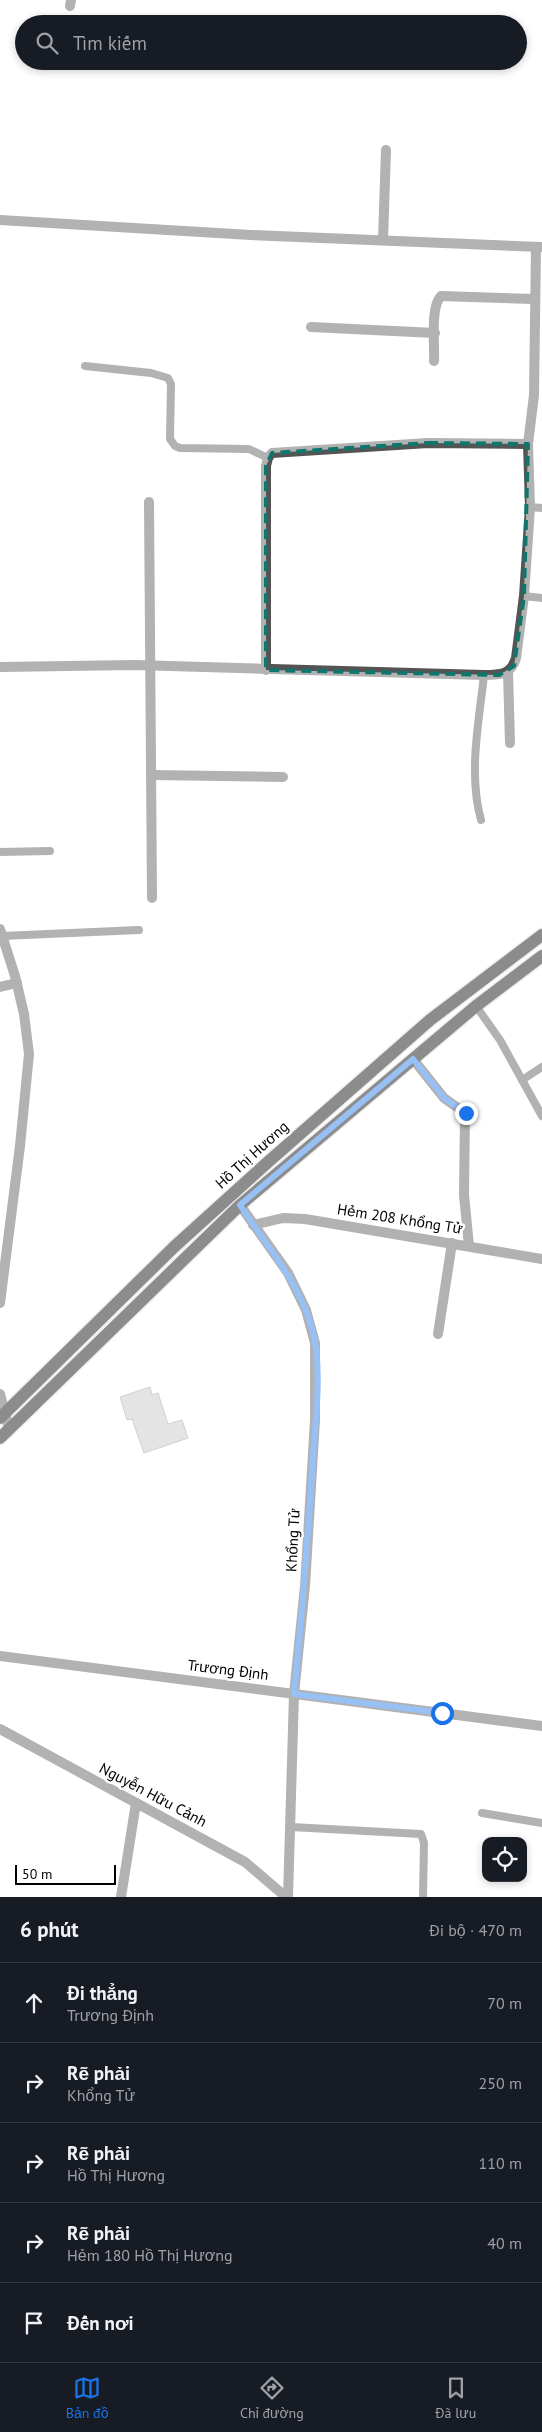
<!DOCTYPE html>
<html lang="vi">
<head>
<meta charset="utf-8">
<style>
  body { margin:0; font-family:"PT Sans",sans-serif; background:#242831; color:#f1f3f6 }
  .controls { position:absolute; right:15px; bottom:15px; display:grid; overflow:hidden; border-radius:10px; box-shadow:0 2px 8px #0003 }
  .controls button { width:45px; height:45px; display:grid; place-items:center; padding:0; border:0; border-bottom:1px solid #363941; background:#171b24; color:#f1f3f6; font:25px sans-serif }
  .scale { position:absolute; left:15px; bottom:12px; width:101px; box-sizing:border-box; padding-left:5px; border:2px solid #000; border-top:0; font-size:14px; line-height:18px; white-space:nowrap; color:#000; -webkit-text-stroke:4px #fff; paint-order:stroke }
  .stop { position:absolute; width:15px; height:15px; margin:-11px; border:4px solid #1a73e8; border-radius:50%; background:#fff }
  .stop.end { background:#1a73e8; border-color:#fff; box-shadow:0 1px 5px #0008 }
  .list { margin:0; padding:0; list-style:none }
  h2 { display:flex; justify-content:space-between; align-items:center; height:65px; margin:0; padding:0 20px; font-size:21px }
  h2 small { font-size:16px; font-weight:400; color:#9ea1a6 }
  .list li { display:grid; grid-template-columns:32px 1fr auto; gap:15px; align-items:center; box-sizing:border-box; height:80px; padding:0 20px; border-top:1px solid #363941 }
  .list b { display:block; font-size:19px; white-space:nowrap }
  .list p { margin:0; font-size:16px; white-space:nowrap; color:#9ea1a6 }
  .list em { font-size:16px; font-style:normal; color:#9ea1a6 }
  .icon { flex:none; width:28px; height:28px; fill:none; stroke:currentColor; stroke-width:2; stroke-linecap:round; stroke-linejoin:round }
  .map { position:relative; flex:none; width:542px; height:1897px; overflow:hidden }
  .search { position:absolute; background:#171b24; box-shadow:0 2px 8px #0003; left:15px; right:15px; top:15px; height:55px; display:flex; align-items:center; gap:12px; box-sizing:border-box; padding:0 18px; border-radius:28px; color:#9ea1a6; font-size:19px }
  .sheet { height:465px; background:#171b24 }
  nav { display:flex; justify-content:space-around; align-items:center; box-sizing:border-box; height:70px; border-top:1px solid #363941; background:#171b24; font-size:14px; color:#9ea1a6 }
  nav a { display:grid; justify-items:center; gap:2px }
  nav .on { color:#1a73e8 }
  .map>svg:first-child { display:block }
  .building { fill:#c4c4c4; stroke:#989898 }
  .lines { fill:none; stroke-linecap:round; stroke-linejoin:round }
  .primary-casing { stroke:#dbdbdb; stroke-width:15 }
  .service { stroke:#545454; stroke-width:8 }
  .minor { stroke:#545454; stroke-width:10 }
  .tertiary { stroke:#545454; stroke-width:10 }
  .primary { stroke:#000; stroke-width:12 }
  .route { stroke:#1a73e8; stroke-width:6 }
  .marked { fill:none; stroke:#0f766e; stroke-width:4; stroke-dasharray:10 6; stroke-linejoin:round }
  .labels { text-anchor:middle; stroke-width:5; stroke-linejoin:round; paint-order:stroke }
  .street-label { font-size:15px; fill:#000; stroke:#fff }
</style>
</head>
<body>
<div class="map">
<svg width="542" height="1897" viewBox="0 0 542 1897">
  <rect width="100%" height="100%" fill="#fff"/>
  <!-- building -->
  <path class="building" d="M150,1387L152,1395L158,1393L168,1424L182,1420L188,1438L144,1453L132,1419L127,1420L120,1397Z"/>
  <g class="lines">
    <!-- primary casing -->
    <g class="primary-casing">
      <g id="primary">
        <path d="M0,1418L174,1247L268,1162L430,1020L542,935"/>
        <path d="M0,1438L240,1205L476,1006L542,956"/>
      </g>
    </g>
    <!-- service -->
    <g class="service">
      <path d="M85,366L151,373L168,378L171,384L170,439L175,446L180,448L249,449L268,458"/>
      <path d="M530,507L542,508"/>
      <path d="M524,596L542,598"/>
      <path d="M481,820C468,773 479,722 484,675"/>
      <path d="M0,852L50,851"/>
      <path d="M2,936L139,930"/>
      <path d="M476,1006L500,1040L542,1116"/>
      <path d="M522,1080L542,1067"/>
      <path d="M482,1813L542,1823"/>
      <path d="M291,1827L421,1834L424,1843L423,1897"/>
    </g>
    <!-- minor -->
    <g class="minor">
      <path d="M70,6L71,0"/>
      <path d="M0,220L251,235L541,247"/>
      <path d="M383,240L386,150"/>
      <path d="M311,327L435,333"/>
      <path d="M434,361C435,345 430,307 441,296L535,299"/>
      <path d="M149,502L152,898"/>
      <path d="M0,667L135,665L484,675C500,675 511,675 516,658L524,596L530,507L528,444L534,395L536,247"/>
      <path d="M266,670V466L268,458L272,453L428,443L528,444"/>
      <path d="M508,672L510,743"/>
      <path d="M151,775L283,777"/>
      <path d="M0,987L17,983"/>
      <path d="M413,1059L444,1098L465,1113L464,1195L469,1246"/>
      <path d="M253,1225L283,1218L305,1219L542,1259"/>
      <path d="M438,1334L452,1243"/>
      <path d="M0,1729L245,1862L286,1897"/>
      <path d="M121,1897L136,1803"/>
    </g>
    <!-- tertiary -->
    <g class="tertiary">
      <path d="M0,929L15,976L24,1014L29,1054L20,1146L0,1303"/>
      <path d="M240,1205L288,1273L306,1310L315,1343V1420L305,1586L294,1694L288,1897"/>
      <path d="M0,1394L9,1428"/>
      <path d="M0,1656L542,1726"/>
    </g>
    <!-- primary -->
    <use href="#primary" class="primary"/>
  </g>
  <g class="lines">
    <!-- route -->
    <path class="route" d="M442,1713L294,1694C302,1615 308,1536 313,1456C316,1416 323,1363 311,1325C297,1279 265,1244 240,1205L413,1059L444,1098L466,1113"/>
  </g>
  <!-- marked area -->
  <path d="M0 0H542V1897H0ZM428,443L528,444L524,596L514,666L499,675L266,670V466L272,453Z" fill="#fff" fill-opacity=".55" fill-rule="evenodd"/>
  <path class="marked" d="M428,443L528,444L524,596L514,666L499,675L266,670V466L272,453Z"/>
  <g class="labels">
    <!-- street labels -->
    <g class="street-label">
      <text transform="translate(252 1155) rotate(-42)" y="5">Hồ Thị Hương</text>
      <text transform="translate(400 1219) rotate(9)" y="5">Hẻm 208 Khổng Tử</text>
      <text transform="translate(293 1540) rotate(-87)" y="5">Khổng Tử</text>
      <text transform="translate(228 1670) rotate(7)" y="5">Trương Định</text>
      <text transform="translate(153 1795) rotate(28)" y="5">Nguyễn Hữu Cảnh</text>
    </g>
  </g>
</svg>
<div class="controls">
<button><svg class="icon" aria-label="locate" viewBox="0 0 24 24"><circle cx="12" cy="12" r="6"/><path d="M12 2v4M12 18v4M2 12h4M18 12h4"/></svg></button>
</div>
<div class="scale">50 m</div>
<div class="stop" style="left:442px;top:1713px"></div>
<div class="stop end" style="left:466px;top:1113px"></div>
<div class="search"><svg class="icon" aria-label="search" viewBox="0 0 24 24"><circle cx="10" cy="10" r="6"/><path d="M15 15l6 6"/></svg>Tìm kiếm</div>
</div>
<section class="sheet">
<h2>6 phút<small>Đi bộ · 470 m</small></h2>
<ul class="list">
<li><svg class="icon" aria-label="ahead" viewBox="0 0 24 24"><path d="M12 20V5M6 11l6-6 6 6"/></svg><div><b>Đi thẳng</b><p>Trương Định</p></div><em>70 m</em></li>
<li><svg class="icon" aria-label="right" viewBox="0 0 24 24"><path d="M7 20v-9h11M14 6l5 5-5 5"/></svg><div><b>Rẽ phải</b><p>Khổng Tử</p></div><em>250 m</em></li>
<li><svg class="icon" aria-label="right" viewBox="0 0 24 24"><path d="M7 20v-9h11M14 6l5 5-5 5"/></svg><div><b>Rẽ phải</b><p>Hồ Thị Hương</p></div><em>110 m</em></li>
<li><svg class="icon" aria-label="right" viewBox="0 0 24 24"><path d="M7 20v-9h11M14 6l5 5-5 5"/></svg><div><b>Rẽ phải</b><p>Hẻm 180 Hồ Thị Hương</p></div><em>40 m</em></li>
<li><svg class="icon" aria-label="arrive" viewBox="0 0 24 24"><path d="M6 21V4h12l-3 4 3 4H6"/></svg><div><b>Đến nơi</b></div></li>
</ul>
</section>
<nav>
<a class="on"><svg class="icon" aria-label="map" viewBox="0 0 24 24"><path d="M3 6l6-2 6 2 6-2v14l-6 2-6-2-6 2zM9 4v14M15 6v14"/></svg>Bản đồ</a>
<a><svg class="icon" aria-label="directions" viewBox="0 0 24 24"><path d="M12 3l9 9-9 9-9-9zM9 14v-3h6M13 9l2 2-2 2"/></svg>Chỉ đường</a>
<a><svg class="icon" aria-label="saved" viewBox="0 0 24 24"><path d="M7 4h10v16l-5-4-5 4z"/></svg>Đã lưu</a>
</nav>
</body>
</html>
